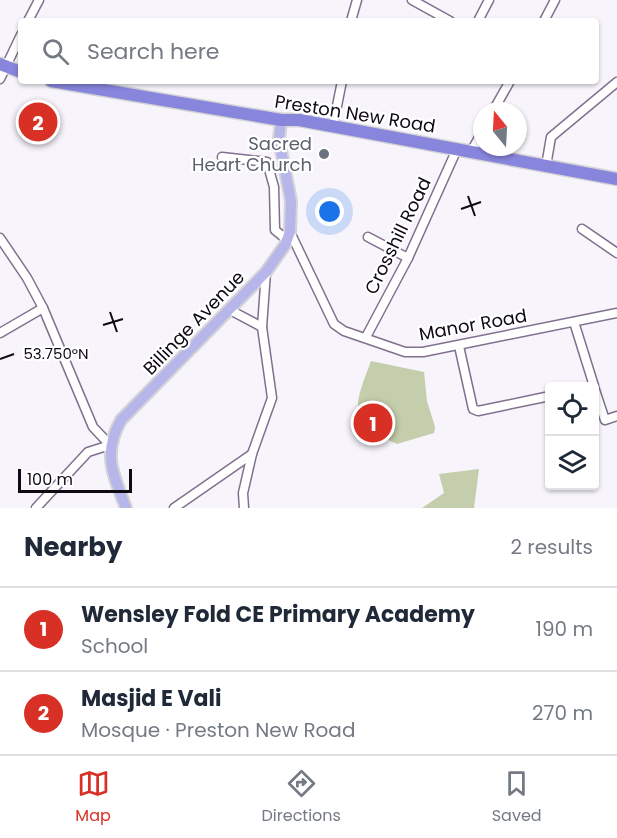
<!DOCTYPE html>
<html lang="en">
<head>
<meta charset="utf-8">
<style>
  body { margin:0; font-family:Poppins,sans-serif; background:#f6f6f7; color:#1f2937 }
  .controls { position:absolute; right:18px; bottom:18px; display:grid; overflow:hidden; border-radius:6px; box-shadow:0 2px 4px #0004 }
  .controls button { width:54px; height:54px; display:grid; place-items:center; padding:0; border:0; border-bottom:2px solid #e0e1e3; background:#fff; color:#1f2937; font:30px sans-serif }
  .compass { position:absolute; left:473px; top:102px; width:54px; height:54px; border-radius:50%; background:#fff; box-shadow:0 2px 4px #0004; rotate:342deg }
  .scale { position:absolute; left:18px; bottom:15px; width:114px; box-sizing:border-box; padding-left:6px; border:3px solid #0f0914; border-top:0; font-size:16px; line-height:21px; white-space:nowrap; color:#0f0914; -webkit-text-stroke:4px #fff; paint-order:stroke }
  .you { position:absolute; left:330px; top:212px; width:21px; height:21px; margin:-15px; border:4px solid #fff; border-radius:50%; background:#1a73e8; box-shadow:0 0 0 9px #1a73e833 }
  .badge { display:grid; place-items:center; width:39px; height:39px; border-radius:50%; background:#d93025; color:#fff; font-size:20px; font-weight:700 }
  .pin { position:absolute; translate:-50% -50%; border:3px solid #fff; box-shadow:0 2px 6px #0006 }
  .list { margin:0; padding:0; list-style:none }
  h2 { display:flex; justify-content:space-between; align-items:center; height:78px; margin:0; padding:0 24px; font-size:26px }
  h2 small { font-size:20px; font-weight:400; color:#747a83 }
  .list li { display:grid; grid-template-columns:39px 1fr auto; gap:18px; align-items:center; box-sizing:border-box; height:84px; padding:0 24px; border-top:2px solid #e0e1e3 }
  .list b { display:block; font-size:22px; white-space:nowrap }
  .list p { margin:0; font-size:20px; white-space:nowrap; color:#747a83 }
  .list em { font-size:20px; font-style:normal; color:#747a83 }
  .icon { flex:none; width:33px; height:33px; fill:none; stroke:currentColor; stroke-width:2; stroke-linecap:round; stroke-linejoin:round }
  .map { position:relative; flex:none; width:617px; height:508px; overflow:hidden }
  .search { position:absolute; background:#fff; box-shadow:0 2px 4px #0004; left:18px; right:18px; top:18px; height:66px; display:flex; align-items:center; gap:15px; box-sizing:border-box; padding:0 21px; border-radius:6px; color:#747a83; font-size:22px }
  .sheet { height:246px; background:#fff }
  nav { display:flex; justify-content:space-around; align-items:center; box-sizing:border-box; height:84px; border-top:2px solid #e0e1e3; background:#fff; font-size:16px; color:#747a83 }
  nav a { display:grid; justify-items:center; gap:3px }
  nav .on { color:#d93025 }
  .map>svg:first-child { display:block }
  .green { fill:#c4ceac }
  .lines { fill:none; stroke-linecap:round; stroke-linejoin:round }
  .minor-casing { stroke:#80708e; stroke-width:11 }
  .major-casing { stroke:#d4d3d5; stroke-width:14 }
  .highway-casing { stroke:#d4d3d5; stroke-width:15 }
  .minor { stroke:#fff; stroke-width:8 }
  .major { stroke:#b7b6ea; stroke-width:10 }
  .highway { stroke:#8785dc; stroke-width:12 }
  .ticks { fill:none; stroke:#0f0914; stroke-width:2 }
  .worship-dot { fill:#6b7280; stroke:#fff; stroke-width:2 }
  .labels { text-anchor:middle; stroke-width:4.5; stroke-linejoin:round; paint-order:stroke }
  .street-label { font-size:18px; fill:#0f0914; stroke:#fff }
  .worship-label { font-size:18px; fill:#5b616d; stroke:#fff; text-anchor:end }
  .ticks-label { font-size:15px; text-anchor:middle; fill:#0f0914; stroke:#fff; stroke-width:4.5; stroke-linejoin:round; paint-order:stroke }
</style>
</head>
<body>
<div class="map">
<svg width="617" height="508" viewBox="0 0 617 508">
  <rect width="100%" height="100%" fill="#f7f4fb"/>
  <!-- green -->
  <g class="green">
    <path d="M371,361L424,372L427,401L435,427L434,433L397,444C388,439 376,435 367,429C347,413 365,379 371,361Z"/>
    <path d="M479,469L474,508H422L444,493L439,474Z"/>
  </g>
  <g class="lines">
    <!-- minor casing -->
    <g class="minor-casing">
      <g id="minor">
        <path d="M412,0L450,21"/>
        <path d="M28,21L39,0"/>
        <path d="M351,21L357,0"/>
        <path d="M478,21L489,0"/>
        <path d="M544,21L555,0"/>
        <path d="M0,79L21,35"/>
        <path d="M493,111L510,81"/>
        <path d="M333,126L342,81"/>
        <path d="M471,152L482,132"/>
        <path d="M222,157L267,162L274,187L275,230L287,240"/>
        <path d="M546,166L551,137L617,82"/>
        <path d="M582,229L617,253"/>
        <path d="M290,232L334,324L344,331L405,352H423L617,313"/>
        <path d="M368,237L408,258"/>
        <path d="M0,238L27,278L43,308L93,427L110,445L88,452L36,508"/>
        <path d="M230,310L262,327"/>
        <path d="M574,322L594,386"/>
        <path d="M0,333L43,308"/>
        <path d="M366,337L408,258L457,149"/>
        <path d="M459,346L473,409L478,411L550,396"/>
        <path d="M594,387L605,420L617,416"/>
        <path d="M174,508L252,454"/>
        <path d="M244,508L243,493L252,454L272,398L262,327L266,272"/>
      </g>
    </g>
    <!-- major casing -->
    <g class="major-casing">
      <path id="major" d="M126,508C113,474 102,454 121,420L266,272L285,245L290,232L291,201L279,140L281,120"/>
    </g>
    <!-- highway casing -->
    <g class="highway-casing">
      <g id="highway">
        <path d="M0,64L21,72"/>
        <path d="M51,81L281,120H299L617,179"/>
      </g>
    </g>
    <!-- minor -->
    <use href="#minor" class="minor"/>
    <!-- major -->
    <use href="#major" class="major"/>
    <!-- highway -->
    <use href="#highway" class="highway"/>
  </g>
  <!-- ticks -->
  <path class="ticks" d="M468,196L475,216M461,209L481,202M110,312L117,332M103,325L123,319M0,359L14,354"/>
  <!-- markers -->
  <circle class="worship-dot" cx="324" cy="154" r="6"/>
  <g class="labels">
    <!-- street labels -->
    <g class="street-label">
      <text transform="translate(355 114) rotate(9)" y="6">Preston New Road</text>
      <text transform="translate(398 236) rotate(-64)" y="6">Crosshill Road</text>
      <text transform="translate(194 323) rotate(-46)" y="6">Billinge Avenue</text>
      <text transform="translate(473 325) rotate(-10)" y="6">Manor Road</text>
    </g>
    <!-- worship labels -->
    <g class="worship-label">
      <text x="312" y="150">Sacred<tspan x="312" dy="21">Heart Church</tspan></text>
    </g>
  </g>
  <g class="ticks-label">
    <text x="56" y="359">53.750°N</text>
  </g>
</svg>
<div class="controls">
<button><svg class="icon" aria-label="locate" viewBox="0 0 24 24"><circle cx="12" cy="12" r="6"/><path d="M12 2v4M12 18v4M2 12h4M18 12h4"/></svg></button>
<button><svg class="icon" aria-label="layers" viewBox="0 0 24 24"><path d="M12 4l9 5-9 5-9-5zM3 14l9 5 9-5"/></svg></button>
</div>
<svg class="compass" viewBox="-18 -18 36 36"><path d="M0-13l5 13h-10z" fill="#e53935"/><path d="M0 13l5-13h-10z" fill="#747a83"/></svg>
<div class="scale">100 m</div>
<div class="you"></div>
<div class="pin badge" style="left:373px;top:423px">1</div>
<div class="pin badge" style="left:38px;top:122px">2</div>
<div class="search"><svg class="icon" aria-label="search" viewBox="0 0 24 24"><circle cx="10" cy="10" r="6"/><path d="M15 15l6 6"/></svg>Search here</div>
</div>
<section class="sheet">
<h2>Nearby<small>2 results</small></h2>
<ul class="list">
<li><span class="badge">1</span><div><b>Wensley Fold CE Primary Academy</b><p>School</p></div><em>190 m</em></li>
<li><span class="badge">2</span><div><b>Masjid E Vali</b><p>Mosque · Preston New Road</p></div><em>270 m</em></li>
</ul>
</section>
<nav>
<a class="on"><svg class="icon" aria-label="map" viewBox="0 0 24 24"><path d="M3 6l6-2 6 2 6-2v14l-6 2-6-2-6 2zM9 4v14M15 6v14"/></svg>Map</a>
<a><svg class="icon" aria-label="directions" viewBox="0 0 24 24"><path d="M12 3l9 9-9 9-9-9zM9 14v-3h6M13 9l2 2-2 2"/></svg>Directions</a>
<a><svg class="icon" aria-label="saved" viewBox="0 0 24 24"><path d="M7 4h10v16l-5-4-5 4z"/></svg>Saved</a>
</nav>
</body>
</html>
